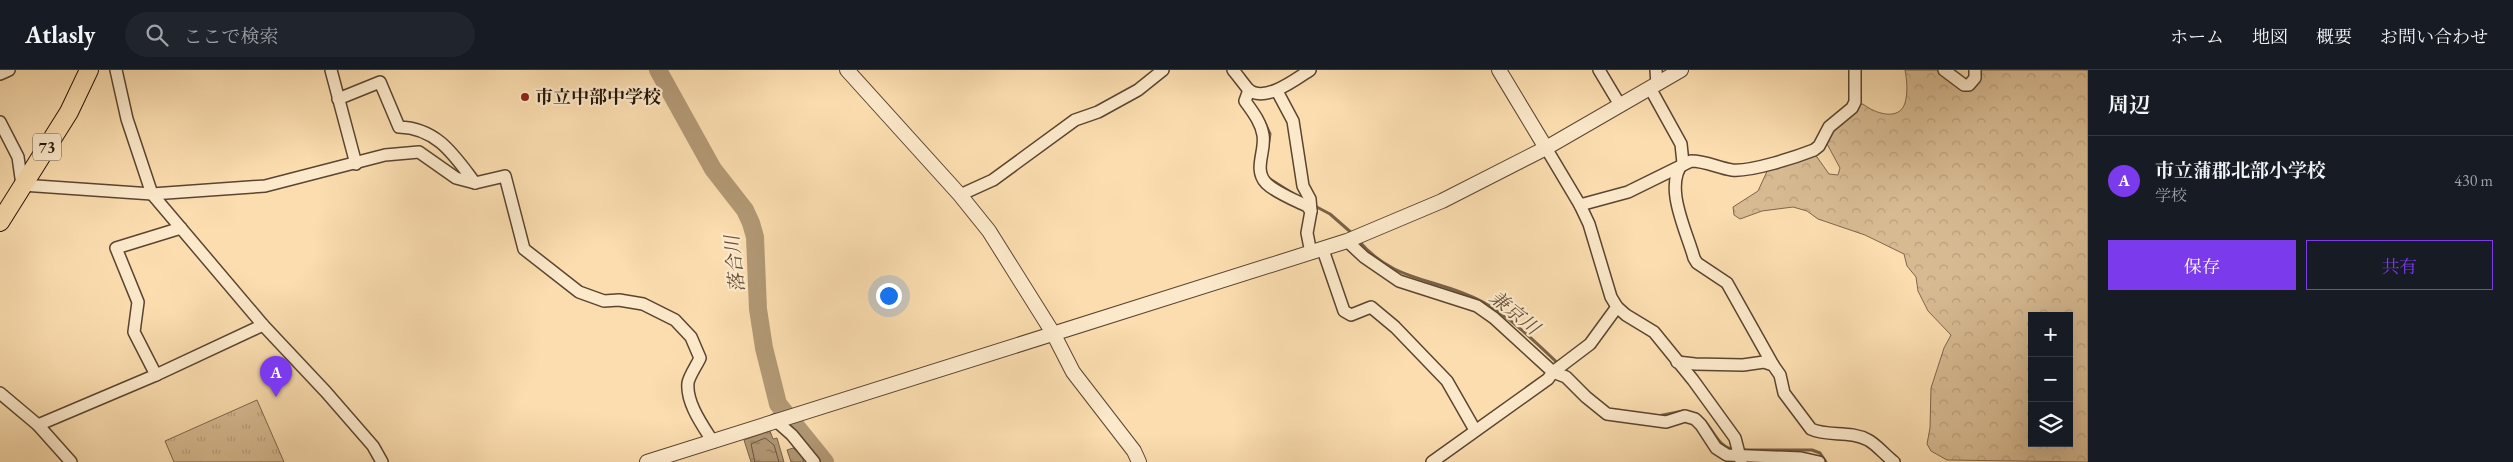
<!DOCTYPE html>
<html lang="ja">
<head>
<meta charset="utf-8">
<style>
  body { margin:0; font-family:"EB Garamond","Noto Serif JP",serif; background:#20242c; color:#f1f3f6 }
  .controls { position:absolute; right:15px; bottom:15px; display:grid; overflow:hidden; border-radius:0px; box-shadow:0 5px 20px #0002 }
  .controls button { width:45px; height:45px; display:grid; place-items:center; padding:0; border:0; border-bottom:1px solid #363941; background:#171b24; color:#f1f3f6; font:25px sans-serif }
  .you { position:absolute; left:888px; top:225px; width:18px; height:18px; margin:-12px; border:4px solid #fff; border-radius:50%; background:#1a73e8; box-shadow:0 0 0 8px #1a73e833 }
  .badge { display:grid; place-items:center; width:32px; height:32px; border-radius:50%; background:#7c3aed; color:#fff; font-size:16px; font-weight:700 }
  .pin { position:absolute; translate:-50% -41px; filter:drop-shadow(0 1px 2px #0008) }
  .pin::after { content:''; position:absolute; top:26px; width:18px; height:15px; background:inherit; clip-path:polygon(0 0,100% 0,50% 100%) }
  .list { margin:0; padding:0; list-style:none }
  h2 { display:flex; justify-content:space-between; align-items:center; height:65px; margin:0; padding:0 20px; font-size:21px }
  h2 small { font-size:16px; font-weight:400; color:#9ea1a6 }
  .list li { display:grid; grid-template-columns:32px 1fr auto; gap:15px; align-items:center; box-sizing:border-box; height:90px; padding:0 20px; border-top:1px solid #363941 }
  .list b { display:block; font-size:19px; white-space:nowrap }
  .list p { margin:0; font-size:16px; white-space:nowrap; color:#9ea1a6 }
  .list em { font-size:16px; font-style:normal; color:#9ea1a6 }
  .actions { display:flex; gap:10px; padding:15px 20px }
  .actions a { flex:1; padding:11px 0; border:1px solid #7c3aed; border-radius:0px; text-align:center; font-size:18px; color:#7c3aed }
  .actions .main { background:#7c3aed; color:#fff }
  .icon { flex:none; width:28px; height:28px; fill:none; stroke:currentColor; stroke-width:2; stroke-linecap:round; stroke-linejoin:round }
  .map { position:relative; flex:none; width:2088px; height:392px; overflow:hidden }
  header { display:flex; align-items:center; gap:30px; box-sizing:border-box; height:70px; padding:0 25px; background:#171b24; border-bottom:1px solid #363941 }
  header strong { font-size:24px }
  nav { display:flex; gap:28px; margin-inline-start:auto; font-size:18px }
  .search { width:350px; height:45px; background:#20242c; display:flex; align-items:center; gap:12px; box-sizing:border-box; padding:0 18px; border-radius:28px; color:#9ea1a6; font-size:19px }
  main { display:flex }
  aside { flex:1; background:#171b24 }
  .map>svg:first-child { display:block }
  .grass { fill:url(#grass-tufts); stroke:#7e664c }
  .forest { fill:url(#forest-crowns); stroke:#7e664c; fill-rule:evenodd }
  .water { fill:url(#water-ripples); stroke:#7a6248 }
  .lines { fill:none; stroke-linecap:round; stroke-linejoin:round }
  .shore { stroke:#6c553d; stroke-width:1 }
  .stream { stroke:#7a6248; stroke-width:3 }
  .river { stroke:#b29875; stroke-width:18 }
  .minor-casing { stroke:#5a4530; stroke-width:14 }
  .tertiary-casing { stroke:#5a4530; stroke-width:16 }
  .primary-casing { stroke:#251205; stroke-width:20 }
  .minor { stroke:#fce9cb; stroke-width:11 }
  .tertiary { stroke:#fce9cb; stroke-width:14 }
  .primary { stroke:#fbddaf; stroke-width:18 }
  .poi-dot { fill:#8f2418; stroke:#fce9cb; stroke-width:2 }
  .labels { text-anchor:middle; stroke-width:4.5; stroke-linejoin:round; paint-order:stroke }
  .shield { fill:#fce9cb; stroke:#665240; stroke-width:1 }
  .shield-label { font-size:16px; font-weight:bold; fill:#251205 }
  .poi-label { font-size:18px; font-weight:bold; fill:#251205; stroke:#fce9cb; text-anchor:start }
  .water-label { font-size:19px; font-style:italic; fill:#644e37; stroke:#fce9cb }
</style>
</head>
<body>
<header>
<strong>Atlasly</strong>
<div class="search"><svg class="icon" aria-label="search" viewBox="0 0 24 24"><circle cx="10" cy="10" r="6"/><path d="M15 15l6 6"/></svg>ここで検索</div>
<nav><a>ホーム</a><a>地図</a><a>概要</a><a>お問い合わせ</a></nav>
</header>
<main>
<div class="map">
<svg width="2088" height="392" viewBox="0 0 2088 392">
  <defs>
    <pattern id="grass-tufts" width="24" height="20" patternUnits="userSpaceOnUse" patternTransform="scale(1.25)"><rect width="24" height="20" fill="#d7ba92"/><path d="M3 7l-1-3M5 7V3M7 7l1-3M15 17l-1-3M17 17v-4M19 17l1-3" fill="none" stroke="#b89f7c"/></pattern>
    <pattern id="forest-crowns" width="20" height="18" patternUnits="userSpaceOnUse" patternTransform="scale(1.25)"><rect width="20" height="18" fill="#d7ba92"/><path d="M2 6a3 3 0 1 1 6 0M12 15a3 3 0 1 1 6 0" fill="none" stroke="#b89f7c"/></pattern>
    <pattern id="water-ripples" width="26" height="14" patternUnits="userSpaceOnUse" patternTransform="scale(1.25)"><rect width="26" height="14" fill="#b29875"/><path d="M2 4q2-2 4 0t4 0M15 11q2-2 4 0t4 0" fill="none" stroke="#917b5e"/></pattern>
  </defs>
  <rect width="100%" height="100%" fill="#fbddaf"/>
  <filter id="stains"><feTurbulence type="fractalNoise" baseFrequency=".004" numOctaves="4"/><feColorMatrix values="0 0 0 0 .2 0 0 0 0 .09 0 0 0 0 .02 0 0 0 .5 -.17"/></filter>
  <radialGradient id="worn" r=".72"><stop offset=".6" stop-color="#630" stop-opacity="0"/><stop offset="1" stop-color="#630" stop-opacity=".3"/></radialGradient>
  <!-- grass -->
  <path class="grass" d="M257,330L284,392H174L165,371Z"/>
  <!-- forest -->
  <path class="forest" d="M1905,0H1940L1964,18L1978,0H2088V392L1947,390L1931,381L1927,374L1930,358L1931,318L1944,278L1951,265L1928,241L1918,221L1916,207L1907,196L1904,184L1865,165L1818,149L1807,141L1793,137L1762,141L1740,149L1734,145L1733,137L1758,121L1769,97L1811,84L1817,87L1829,104L1838,105L1840,98L1826,72L1830,60L1858,35L1863,34C1874,43 1899,52 1905,33C1908,23 1907,10 1905,0ZM2032,246H2069V373H2032Z"/>
  <!-- water -->
  <g class="water">
    <path d="M770,361L773,369L777,368L784,392H751L744,370Z"/>
    <path d="M793,378L802,386L804,392H791L787,380Z"/>
  </g>
  <g class="lines">
    <!-- shore -->
    <path class="shore" d="M755,392L751,374L765,368L774,375L779,392"/>
    <!-- stream -->
    <g class="stream">
      <path d="M1264,51L1270,64L1268,77"/>
      <path d="M1270,109L1292,123"/>
      <path d="M1313,135L1330,144L1354,165"/>
      <path d="M1358,170C1395,214 1437,207 1483,232C1511,247 1545,281 1568,303"/>
      <path d="M1697,344C1713,354 1715,378 1736,380"/>
      <path d="M1658,346L1683,341"/>
      <path d="M1742,380H1812L1820,383L1826,392"/>
    </g>
    <!-- river -->
    <path class="river" d="M658,0L713,99L745,140L751,153L755,167L758,239L764,278L778,334L825,392"/>
    <!-- minor casing -->
    <g class="minor-casing">
      <g id="minor">
        <path d="M116,0L127,49L152,124L263,255L326,322L373,376L382,392"/>
        <path d="M331,0L356,94"/>
        <path d="M1233,0C1238,6 1243,13 1248,19C1264,34 1296,9 1310,0"/>
        <path d="M1599,0L1620,35"/>
        <path d="M1656,0L1657,14"/>
        <path d="M1944,0L1964,15H1969L1975,8V0"/>
        <path d="M0,4L9,0"/>
        <path d="M1650,18L1681,74L1683,93C1663,116 1687,162 1694,188L1697,193L1727,213L1773,295"/>
        <path d="M1249,20L1245,31C1252,41 1261,52 1263,65C1266,81 1253,99 1266,113C1276,123 1295,130 1307,136L1311,141"/>
        <path d="M1277,21L1293,51L1303,116L1310,129L1311,141L1307,163L1311,183"/>
        <path d="M338,29L380,12L399,57C437,58 454,85 475,113"/>
        <path d="M0,52L18,87L22,115L152,124L265,116L385,85L419,82L456,108L475,113L505,106L524,179L579,222L604,231L619,230L643,234L675,250L691,267L700,288C697,295 689,306 688,313C686,333 703,356 713,372"/>
        <path d="M1546,78L1580,135L1589,154L1611,227L1617,237L1626,245L1654,262L1693,310L1735,368L1741,391"/>
        <path d="M960,125L993,110L1075,50L1098,42L1138,20L1163,0"/>
        <path d="M1580,135L1628,122L1691,91C1706,91 1718,98 1732,100C1751,102 1796,87 1814,80L1819,76L1829,57L1852,38L1855,32V0"/>
        <path d="M1347,171L1364,187L1399,211L1477,236L1494,248L1553,302L1566,307L1586,327L1607,344L1666,352L1685,346L1695,349L1701,355L1716,378L1727,385L1801,388L1819,392"/>
        <path d="M1323,180L1344,241L1351,245L1371,237L1395,257L1447,311L1475,360"/>
        <path d="M1677,292L1695,294L1743,295L1764,292L1773,295L1780,305L1784,323L1811,359C1828,367 1850,360 1868,370C1875,373 1886,386 1894,392"/>
        <path d="M156,305L134,262L138,232L116,178L181,158"/>
        <path d="M0,323L38,355L71,392"/>
        <path d="M775,350L792,365L814,392"/>
        <path d="M38,355L156,305L263,255"/>
        <path d="M1432,392L1548,309L1553,302L1590,274L1617,237"/>
      </g>
    </g>
    <!-- tertiary casing -->
    <g class="tertiary-casing">
      <g id="tertiary">
        <path d="M847,0L960,125L989,161L1053,263L1073,302L1134,381L1139,392"/>
        <path d="M1499,0L1546,78"/>
        <path d="M647,392L1347,171L1442,131L1546,78L1681,0"/>
      </g>
    </g>
    <!-- primary casing -->
    <g class="primary-casing">
      <path id="primary" d="M0,152L69,42L89,0"/>
    </g>
    <!-- minor -->
    <use href="#minor" class="minor"/>
    <!-- tertiary -->
    <use href="#tertiary" class="tertiary"/>
    <!-- primary -->
    <use href="#primary" class="primary"/>
  </g>
  <!-- markers -->
  <circle class="poi-dot" cx="525" cy="27" r="5"/>
  <g class="labels">
    <!-- shield labels -->
    <rect class="shield" x="33" y="63.5" width="28" height="27" rx="4"/>
    <g class="shield-label">
      <text x="47" y="83">73</text>
    </g>
    <!-- poi labels -->
    <g class="poi-label">
      <text x="535" y="33">市立中部中学校</text>
    </g>
    <!-- water labels -->
    <g class="water-label">
      <text transform="translate(734 194) rotate(-96)" y="7">落合川</text>
      <text transform="translate(1515 242) rotate(39)" y="7">兼京川</text>
    </g>
  </g>
  <rect width="100%" height="100%" filter="url(#stains)"/>
  <rect width="100%" height="100%" fill="url(#worn)"/>
</svg>
<div class="controls">
<button>+</button>
<button>−</button>
<button><svg class="icon" aria-label="layers" viewBox="0 0 24 24"><path d="M12 4l9 5-9 5-9-5zM3 14l9 5 9-5"/></svg></button>
</div>
<div class="you"></div>
<div class="pin badge" style="left:276px;top:327px">A</div>
</div>
<aside>
<h2>周辺<small></small></h2>
<ul class="list">
<li><span class="badge">A</span><div><b>市立蒲郡北部小学校</b><p>学校</p></div><em>430 m</em></li>
</ul>
<div class="actions"><a class="main">保存</a><a>共有</a></div>
</aside>
</main>
</body>
</html>
